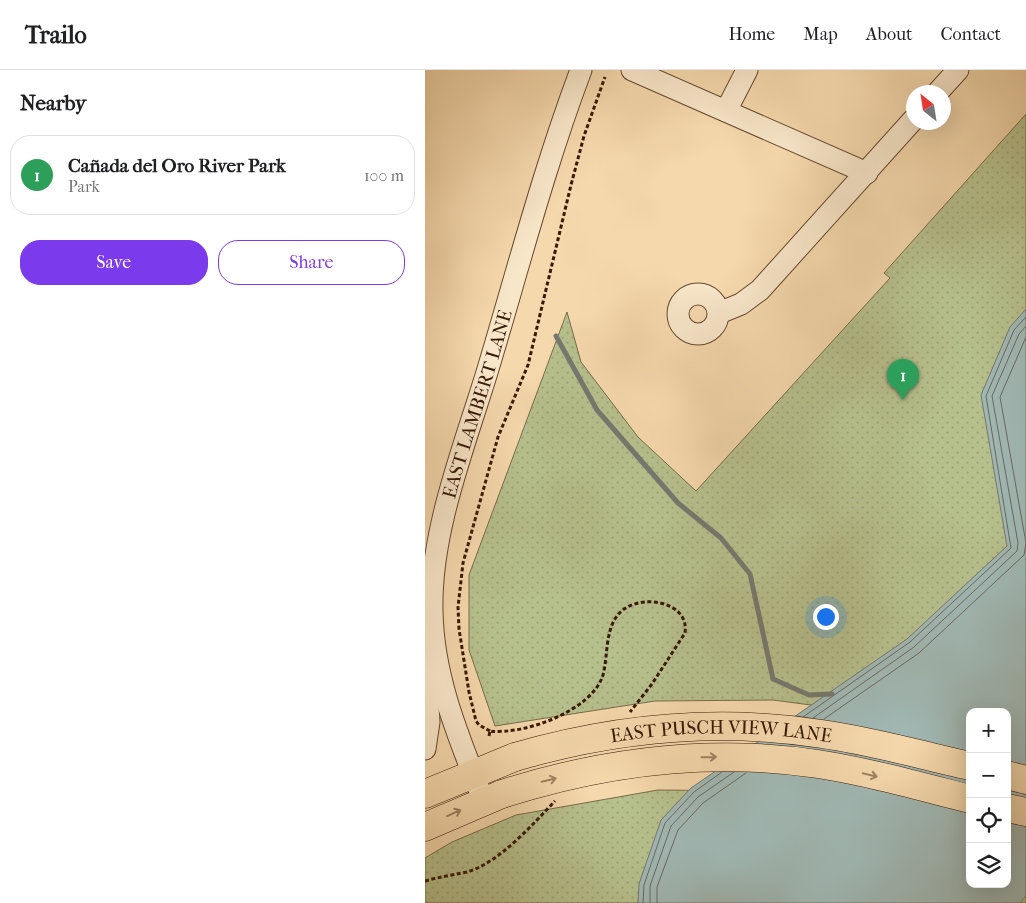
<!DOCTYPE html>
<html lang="en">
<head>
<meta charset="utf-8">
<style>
  body { margin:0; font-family:"IM FELL French Canon",serif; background:#f2f2f2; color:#202124 }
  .controls { position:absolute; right:15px; bottom:15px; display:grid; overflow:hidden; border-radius:10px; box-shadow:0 5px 20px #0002 }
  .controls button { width:45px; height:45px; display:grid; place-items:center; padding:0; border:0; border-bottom:1px solid #e0e0e0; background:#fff; color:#202124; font:25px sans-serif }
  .compass { position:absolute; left:481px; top:15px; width:45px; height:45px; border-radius:50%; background:#fff; box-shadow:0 5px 20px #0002; rotate:330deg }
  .you { position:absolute; left:400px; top:546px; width:18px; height:18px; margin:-12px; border:4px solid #fff; border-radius:50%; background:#1a73e8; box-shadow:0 0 0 8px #1a73e833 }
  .badge { display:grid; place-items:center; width:32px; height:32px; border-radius:50%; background:#7c3aed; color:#fff; font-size:16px; font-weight:700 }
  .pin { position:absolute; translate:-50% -41px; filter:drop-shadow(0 1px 2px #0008) }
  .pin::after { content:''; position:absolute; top:26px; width:18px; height:15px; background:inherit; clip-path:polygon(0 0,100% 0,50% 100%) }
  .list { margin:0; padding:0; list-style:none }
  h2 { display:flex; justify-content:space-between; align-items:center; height:65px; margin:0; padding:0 20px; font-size:21px }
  h2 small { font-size:16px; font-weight:400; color:#757577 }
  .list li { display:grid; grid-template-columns:32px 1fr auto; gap:15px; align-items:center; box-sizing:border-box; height:80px; margin:0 10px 10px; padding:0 10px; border:1px solid #e0e0e0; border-radius:20px }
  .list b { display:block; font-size:19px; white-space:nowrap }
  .list p { margin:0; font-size:16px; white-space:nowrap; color:#757577 }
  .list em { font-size:16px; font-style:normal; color:#757577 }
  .actions { display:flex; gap:10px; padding:15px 20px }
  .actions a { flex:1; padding:11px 0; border:1px solid #7c3aed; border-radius:20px; text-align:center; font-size:18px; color:#7c3aed }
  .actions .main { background:#7c3aed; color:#fff }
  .icon { flex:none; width:28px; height:28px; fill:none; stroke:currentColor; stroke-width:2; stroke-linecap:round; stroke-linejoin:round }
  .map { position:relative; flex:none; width:601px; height:833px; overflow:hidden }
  header { display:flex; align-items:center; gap:30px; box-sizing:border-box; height:70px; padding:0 25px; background:#fff; border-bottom:1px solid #e0e0e0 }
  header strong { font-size:24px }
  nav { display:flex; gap:28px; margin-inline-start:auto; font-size:18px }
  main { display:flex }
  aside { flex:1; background:#fff }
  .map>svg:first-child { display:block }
  .park { fill:url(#park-dots); stroke:#776c4a }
  .water { fill:#a0b8b4; stroke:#76786f; fill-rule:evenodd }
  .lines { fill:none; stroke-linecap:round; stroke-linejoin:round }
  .shore { stroke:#6c685e; stroke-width:1 }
  .stream { stroke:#76786f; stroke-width:5 }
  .minor-casing { stroke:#674930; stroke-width:23 }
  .major-casing { stroke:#381907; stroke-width:29 }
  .path { stroke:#381907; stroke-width:3; stroke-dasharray:4 2.5; stroke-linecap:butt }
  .minor { stroke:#f8e6c9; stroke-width:21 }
  .major { stroke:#f5d8ac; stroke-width:28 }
  .major-bridge-casing { stroke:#381907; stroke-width:29; stroke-linecap:butt }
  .major-bridge { stroke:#f5d8ac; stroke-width:28 }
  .oneway { stroke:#a08262 }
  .labels { text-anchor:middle; stroke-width:4; stroke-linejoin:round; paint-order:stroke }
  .street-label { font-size:19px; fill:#381907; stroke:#f8e6c9 }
</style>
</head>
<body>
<header>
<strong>Trailo</strong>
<nav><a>Home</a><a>Map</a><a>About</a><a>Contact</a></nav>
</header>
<main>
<aside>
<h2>Nearby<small></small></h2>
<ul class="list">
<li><span class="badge" style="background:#2e9e5b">1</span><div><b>Cañada del Oro River Park</b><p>Park</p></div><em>100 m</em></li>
</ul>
<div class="actions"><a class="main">Save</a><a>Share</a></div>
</aside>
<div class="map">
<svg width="601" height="833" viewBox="0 0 601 833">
  <defs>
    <pattern id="park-dots" width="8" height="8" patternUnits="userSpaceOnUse" patternTransform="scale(1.25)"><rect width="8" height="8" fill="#b6c08d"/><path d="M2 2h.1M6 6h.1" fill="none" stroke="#9da478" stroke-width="1.8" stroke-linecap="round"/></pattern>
  </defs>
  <rect width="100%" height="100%" fill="#f5d8ac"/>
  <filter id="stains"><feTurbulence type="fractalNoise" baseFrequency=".004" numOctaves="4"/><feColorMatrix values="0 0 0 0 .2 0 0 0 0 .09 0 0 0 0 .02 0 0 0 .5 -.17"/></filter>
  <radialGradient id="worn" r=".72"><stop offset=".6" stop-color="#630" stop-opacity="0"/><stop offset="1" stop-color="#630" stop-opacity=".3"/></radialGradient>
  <!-- park -->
  <g class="park">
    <path d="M601,44V682L582,642L416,639L348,630L230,631L70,656L44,580V505L142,242L156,292L213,367L271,421L465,208L459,203Z"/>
    <path d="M233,720L339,721L545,814H582L601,772V833H0V788L27,772L91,745Z"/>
  </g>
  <!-- water -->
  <path class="water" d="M601,239V826L595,833H213L214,814L236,750L266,718L482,569L582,476L556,325L585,257ZM545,642H582V814H545Z"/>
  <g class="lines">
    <!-- shore -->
    <g class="shore">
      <path d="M378,647L485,572L586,478L561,326L589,260L601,247"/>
      <path d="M388,648L489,577L592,481L593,473L567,326L594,264L601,256"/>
      <path d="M399,649L494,583L599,485L601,473L575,327L601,267"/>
      <path d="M218,833L219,815L240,753L269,722L297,702"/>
      <path d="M225,833V816L246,756L273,727L309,702"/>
      <path d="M232,833V817L253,760L278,733L321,703"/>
    </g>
    <!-- stream -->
    <path class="stream" d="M131,266L172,340L253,433L296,468L325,504L348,609L384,625L407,624"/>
    <!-- minor casing -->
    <g class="minor-casing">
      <g id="minor">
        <path d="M207,0L442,103"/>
        <path d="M513,22L533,0"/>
        <path d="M301,41L322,0"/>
        <circle cx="273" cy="244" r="20"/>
        <path d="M294,243L316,234L335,220L488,50"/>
        <path d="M0,679L4,652L0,590"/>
        <path id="s1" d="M54,719C31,661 8,604 7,541C5,461 40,375 63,299C93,199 119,98 156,0"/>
      </g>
    </g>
    <!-- major casing -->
    <g class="major-casing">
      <g id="major">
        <path d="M582,705L601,710"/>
        <path d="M0,724L90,687"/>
        <path d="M582,738L601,742"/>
        <path d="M0,757L77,724"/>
      </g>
    </g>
    <!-- path -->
    <g class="path">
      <path d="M65,661L54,655L51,651L44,622L34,559L33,537L38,493L73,367L103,295L146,115L159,66L180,7"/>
      <path d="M64,666L65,661C99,665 167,641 178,605C183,586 180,562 192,546C209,522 265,529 260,563L227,614L205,642"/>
      <path d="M0,811C14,807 28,805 42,802C74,793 108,754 130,731"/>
    </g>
    <!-- minor -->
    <use href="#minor" class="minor"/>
    <!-- major -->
    <use href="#major" class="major"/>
    <!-- major-bridge casing -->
    <g class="major-bridge-casing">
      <g id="major-bridge">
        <path id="s2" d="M90,687C190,658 294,648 397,664C447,671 496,685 545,696"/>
        <path d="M77,724C180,691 286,678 393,694C444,702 494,716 545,729"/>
      </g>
    </g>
    <!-- major-bridge -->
    <use href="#major-bridge" class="major-bridge"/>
  </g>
  <!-- one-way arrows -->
  <defs><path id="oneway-shaft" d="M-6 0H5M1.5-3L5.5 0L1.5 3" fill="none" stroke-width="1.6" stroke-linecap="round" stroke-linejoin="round" transform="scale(1.25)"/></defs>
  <g class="oneway">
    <use href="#oneway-shaft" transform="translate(284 687) rotate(-1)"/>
    <use href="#oneway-shaft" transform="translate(445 705) rotate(13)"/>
    <use href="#oneway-shaft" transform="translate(124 710) rotate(-14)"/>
    <use href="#oneway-shaft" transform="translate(29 743) rotate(-24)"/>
  </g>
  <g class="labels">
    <!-- street labels -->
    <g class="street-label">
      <text dy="7" stroke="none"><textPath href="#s1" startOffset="398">EAST LAMBERT LANE</textPath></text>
      <text dy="7" stroke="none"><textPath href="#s2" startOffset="209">EAST PUSCH VIEW LANE</textPath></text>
    </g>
  </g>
  <rect width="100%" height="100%" filter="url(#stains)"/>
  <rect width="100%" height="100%" fill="url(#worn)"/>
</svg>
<div class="controls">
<button>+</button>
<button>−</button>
<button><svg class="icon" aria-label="locate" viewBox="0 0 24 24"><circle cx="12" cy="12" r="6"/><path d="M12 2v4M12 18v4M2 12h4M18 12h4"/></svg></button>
<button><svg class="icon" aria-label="layers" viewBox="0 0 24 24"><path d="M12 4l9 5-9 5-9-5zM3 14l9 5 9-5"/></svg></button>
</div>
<svg class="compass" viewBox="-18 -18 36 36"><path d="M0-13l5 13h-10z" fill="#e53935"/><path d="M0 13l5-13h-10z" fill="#757577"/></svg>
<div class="you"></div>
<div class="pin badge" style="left:478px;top:330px;background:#2e9e5b">1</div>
</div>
</main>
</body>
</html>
